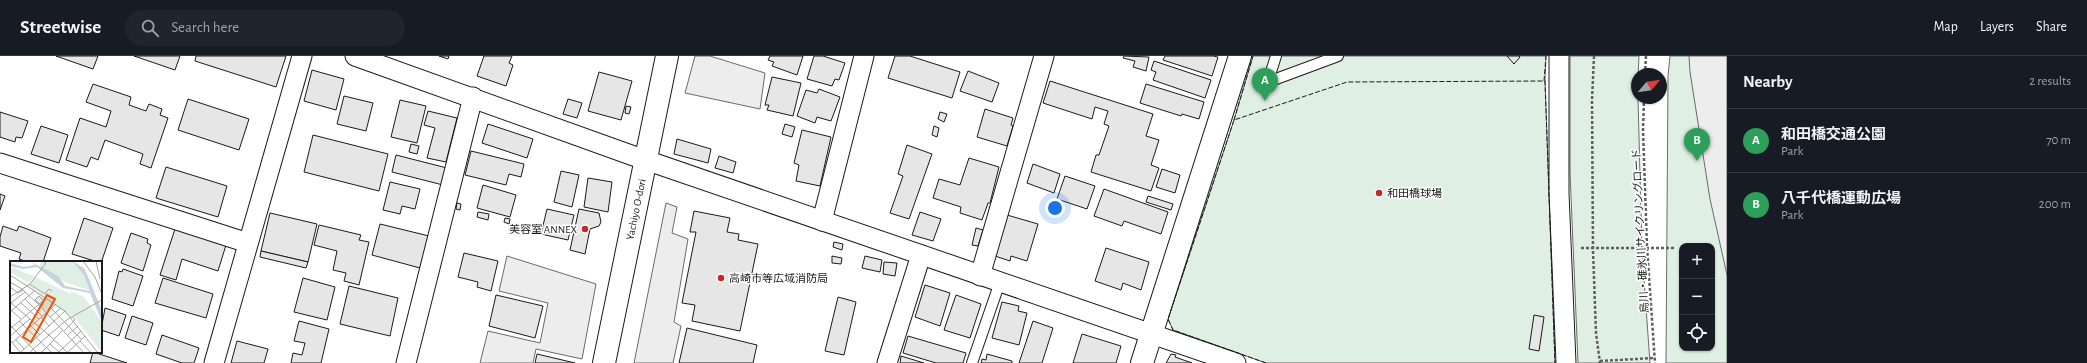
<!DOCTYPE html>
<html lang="en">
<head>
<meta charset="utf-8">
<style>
  body { margin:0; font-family:"Alegreya Sans","Noto Sans JP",sans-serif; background:#20242c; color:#f1f3f6 }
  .controls { position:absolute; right:12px; bottom:12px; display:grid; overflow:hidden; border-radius:8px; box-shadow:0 1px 3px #0004 }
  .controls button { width:36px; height:36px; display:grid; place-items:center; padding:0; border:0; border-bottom:1px solid #363941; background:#171b24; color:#f1f3f6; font:20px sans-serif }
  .compass { position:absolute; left:1631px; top:12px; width:36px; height:36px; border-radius:50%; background:#171b24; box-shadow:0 1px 3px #0004; rotate:61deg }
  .you { position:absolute; left:1055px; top:152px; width:14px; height:14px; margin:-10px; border:3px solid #fff; border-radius:50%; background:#1a73e8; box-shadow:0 0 0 6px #1a73e833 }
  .badge { display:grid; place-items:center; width:26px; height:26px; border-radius:50%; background:#c62828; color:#fff; font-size:13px; font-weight:700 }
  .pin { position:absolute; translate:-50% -33px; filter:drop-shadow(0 1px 2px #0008) }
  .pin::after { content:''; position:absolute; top:21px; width:14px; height:12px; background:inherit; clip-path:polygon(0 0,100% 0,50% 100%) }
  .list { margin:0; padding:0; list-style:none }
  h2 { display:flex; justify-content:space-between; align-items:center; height:52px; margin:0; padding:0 16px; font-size:17px }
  h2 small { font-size:13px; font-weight:400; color:#9ea1a6 }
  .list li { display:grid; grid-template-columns:26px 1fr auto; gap:12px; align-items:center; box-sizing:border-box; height:64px; padding:0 16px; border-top:1px solid #363941 }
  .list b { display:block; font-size:15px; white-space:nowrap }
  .list p { margin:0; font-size:13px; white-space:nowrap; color:#9ea1a6 }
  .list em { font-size:13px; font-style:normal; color:#9ea1a6 }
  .icon { flex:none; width:22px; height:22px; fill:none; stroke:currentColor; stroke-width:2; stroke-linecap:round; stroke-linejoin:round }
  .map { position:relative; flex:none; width:1727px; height:307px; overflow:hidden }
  header { display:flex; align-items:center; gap:24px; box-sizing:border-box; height:56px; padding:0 20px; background:#171b24; border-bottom:1px solid #363941 }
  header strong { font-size:19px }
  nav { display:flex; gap:22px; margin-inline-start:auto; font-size:14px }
  .search { width:280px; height:36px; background:#20242c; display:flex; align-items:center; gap:10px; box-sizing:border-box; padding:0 14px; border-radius:22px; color:#9ea1a6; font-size:15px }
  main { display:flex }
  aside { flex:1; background:#171b24 }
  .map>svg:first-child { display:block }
  .green { fill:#e0efe3; stroke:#6a6a6a; fill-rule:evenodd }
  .parking { fill:#ededed; stroke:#6a6a6a }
  .building { fill:#e6e6e6; stroke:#1a1a1a }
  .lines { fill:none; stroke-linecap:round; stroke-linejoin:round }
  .lane-casing { stroke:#1a1a1a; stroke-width:12 }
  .street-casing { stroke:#1a1a1a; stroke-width:21 }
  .secondary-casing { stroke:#1a1a1a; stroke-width:24 }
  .primary-casing { stroke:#1a1a1a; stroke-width:24 }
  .path { stroke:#5f5f5f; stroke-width:2.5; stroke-dasharray:3 2; stroke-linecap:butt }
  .lane { stroke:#fff; stroke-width:10 }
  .street { stroke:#fff; stroke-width:19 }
  .secondary { stroke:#fff; stroke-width:22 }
  .primary { stroke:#fff; stroke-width:22 }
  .fence { stroke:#1a1a1a; stroke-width:1; stroke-dasharray:5 2; stroke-linecap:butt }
  .poi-dot { fill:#c62828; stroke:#fff; stroke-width:1.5 }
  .labels { text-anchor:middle; stroke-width:3; stroke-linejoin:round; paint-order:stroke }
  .poi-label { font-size:11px; fill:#1a1a1a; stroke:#fff; text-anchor:start }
  .street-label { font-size:11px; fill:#1a1a1a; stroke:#fff }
  .inset-road { fill:none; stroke:#a3a3a3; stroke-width:1 }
  .view { fill:#e8590c; fill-opacity:0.15; stroke:#e8590c; stroke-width:2 }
  .inset-edge { fill:none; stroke:#1a1a1a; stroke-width:2 }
</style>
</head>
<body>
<header>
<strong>Streetwise</strong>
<div class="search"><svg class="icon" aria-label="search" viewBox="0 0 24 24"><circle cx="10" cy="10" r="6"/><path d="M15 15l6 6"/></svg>Search here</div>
<nav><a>Map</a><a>Layers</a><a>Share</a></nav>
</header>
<main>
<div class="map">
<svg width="1727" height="307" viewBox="0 0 1727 307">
  <rect width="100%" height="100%" fill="#fff"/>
  <!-- green -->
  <g class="green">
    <path d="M1253,0H1546L1545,25L1555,307H1266L1173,274L1168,263L1234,64Z"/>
    <path d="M1570,0H1639L1637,42H1638L1642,195L1650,307H1578L1570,116Z"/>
    <path d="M1670,0H1727V307H1666L1668,20ZM1682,190H1712V292H1682Z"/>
  </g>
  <!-- parking -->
  <g class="parking">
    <path d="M695,0H710L765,17L760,53L685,37Z"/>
    <path d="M1689,0H1727V219L1710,143L1690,16Z"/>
    <path d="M666,147L677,151L672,177L688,183L674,266L681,270L673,307H634Z"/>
    <path d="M507,200L596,228L582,303L536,293L533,307H480L488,275L540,287L548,247L499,235Z"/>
  </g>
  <!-- building -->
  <g class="building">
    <path d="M56,0H98L93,13Z"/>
    <path d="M134,0H180L175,14Z"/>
    <path d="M196,0H286L276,31L195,5Z"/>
    <path d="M439,0H449L448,3Z"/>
    <path d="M484,0H512L509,7L513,9L506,30L477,20Z"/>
    <path d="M770,0H803L797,19L772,10L774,6L768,4Z"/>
    <path d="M814,0H823L845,7L839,24L835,23L832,30L807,23Z"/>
    <path d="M895,0H910L960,16L952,42L888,22Z"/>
    <path d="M1124,0L1149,1L1146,15L1133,11L1135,5L1123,2Z"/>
    <path d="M1165,0H1213L1218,1L1212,20L1163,4Z"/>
    <path d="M1507,0H1519L1520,1L1514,8Z"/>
    <path d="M1154,5L1211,24L1205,42L1153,24L1156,16L1151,14Z"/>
    <path d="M312,14L344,23L336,54L304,45Z"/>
    <path d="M968,15L999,27L992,46L960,35Z"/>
    <path d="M599,16L632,25L621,64L588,55Z"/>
    <path d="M772,21L801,27L793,60L767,54L769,49H765Z"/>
    <path d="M1050,25L1153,58L1146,80L1159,84L1151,109L1159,112L1151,135L1091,116L1096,99H1099L1109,70L1104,68L1108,55L1095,51L1092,63L1043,47Z"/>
    <path d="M93,28L131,41L129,49L146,55L149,48L162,53L160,59L168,62L151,112L140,108L143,98L105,84L98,104L91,101L87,111L66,104L80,62L106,71L111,55L86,46Z"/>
    <path d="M1146,28L1204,46L1199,63L1182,58L1181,60L1140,47Z"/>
    <path d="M819,33L840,41L831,65L817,61L815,67L797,60L806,34L817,37Z"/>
    <path d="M344,40L373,47L366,75L337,68Z"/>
    <path d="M188,43L249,63L239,94L178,74Z"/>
    <path d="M568,43L582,47L577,62L563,58Z"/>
    <path d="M400,44L426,50L417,87L391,81Z"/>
    <path d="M626,50L631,51L629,58L625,57Z"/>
    <path d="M985,53L1013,62L1011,69L1013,70L1007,90L977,81Z"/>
    <path d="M428,55L457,62L446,106L427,102L435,72L424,69Z"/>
    <path d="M0,56L28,65L22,82L16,81L15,86L0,81Z"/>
    <path d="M940,56L947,58L944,66L938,63Z"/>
    <path d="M488,68L533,83L527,102L482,87Z"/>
    <path d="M785,68L795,71L792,81L782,78Z"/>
    <path d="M41,70L68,79L59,107L31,98Z"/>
    <path d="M934,70L939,72L937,81L932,79Z"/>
    <path d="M802,74L831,81L820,130L796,125L799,109L794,107Z"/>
    <path d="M313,79L388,98L379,135L304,116Z"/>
    <path d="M677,83L711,93L708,107L674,98Z"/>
    <path d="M411,88L419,90L417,98L409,96Z"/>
    <path d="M907,89L932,98L909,163L890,157L903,120L898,118Z"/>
    <path d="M471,95L524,108L521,121L509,118L506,129L465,119Z"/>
    <path d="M396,99L447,112L443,129L392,116Z"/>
    <path d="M719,100L736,106L733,117L715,112Z"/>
    <path d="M969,102L999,111L990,147H988L982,164L960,157L961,151L933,142L939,123L960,129Z"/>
    <path d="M1033,108L1060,118L1054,137L1027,127Z"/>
    <path d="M166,111L227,130L218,161L156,142Z"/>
    <path d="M1162,113L1180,119L1175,137L1156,131Z"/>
    <path d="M561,115L579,119L572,151L554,146Z"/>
    <path d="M1065,120L1095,130L1087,153L1057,143Z"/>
    <path d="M588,122L612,126L608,156L584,151Z"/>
    <path d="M390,126L420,133L415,153L402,150L400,158L383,154Z"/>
    <path d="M483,129L516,139L510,161L477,152Z"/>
    <path d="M1104,133L1168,156L1161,178L1124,165L1122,170L1094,160Z"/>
    <path d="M0,138L5,140L0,154Z"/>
    <path d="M1148,140L1173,148L1171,154L1146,146Z"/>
    <path d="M457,147L461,148L460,154L456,153Z"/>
    <path d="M547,153L574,159L568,184L541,178Z"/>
    <path d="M579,153L599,157L601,166L599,170L590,173L585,198L570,194Z"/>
    <path d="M694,155L730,162L727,176L739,178L738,184L758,188L740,275L692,265L695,249L682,247L696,176H690Z"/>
    <path d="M478,156L489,158L488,164L477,161Z"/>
    <path d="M920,156L941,163L933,185L912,179Z"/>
    <path d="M270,157L317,168L308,206L261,195Z"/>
    <path d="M1007,159L1038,168L1027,205L1011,200L1010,205L995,200Z"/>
    <path d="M84,162L113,172L101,207L72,198Z"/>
    <path d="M505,162L510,163L509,168L504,166Z"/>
    <path d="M380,168L429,180L420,212L372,199Z"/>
    <path d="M319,169L361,179L359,184L369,186L359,229L344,225L346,217L333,214L337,195L314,189Z"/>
    <path d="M3,170L17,175L19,170L51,182L43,206H28L19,203L21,197L0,190V181Z"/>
    <path d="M976,172L983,174L978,190L972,189Z"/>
    <path d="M175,173L226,189L218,215L182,203L176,224L160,219Z"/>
    <path d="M131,177L148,183L147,187L151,189L143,215L121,207Z"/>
    <path d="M834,186L843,188L842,194L833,191Z"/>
    <path d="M1106,192L1149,206L1141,234L1123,227L1121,234L1095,225Z"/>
    <path d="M261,195L308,206L306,212L260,201Z"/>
    <path d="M464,197L498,205L491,235L477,231L478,226L458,221Z"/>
    <path d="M832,200L842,202L841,208L832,207Z"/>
    <path d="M865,200L882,204L880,216L862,212Z"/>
    <path d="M884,206L897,207L895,220L883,218Z"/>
    <path d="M123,213L143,220L133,250L112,243L119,215L122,216Z"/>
    <path d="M163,222L213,238L206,262L155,247Z"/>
    <path d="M303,222L335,231L327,264L294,256Z"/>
    <path d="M925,229L950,237L940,270L915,261Z"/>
    <path d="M349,230L398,242L390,280L340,268Z"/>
    <path d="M496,239L543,250L535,282L489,270Z"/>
    <path d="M956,239L981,248L970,282L944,274Z"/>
    <path d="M838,241L856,246L844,299L825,295Z"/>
    <path d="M1002,246L1019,250L1018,255L1027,257L1019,289L992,282Z"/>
    <path d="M105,252L126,259L119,280L101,274Z"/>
    <path d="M1534,259L1544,261L1539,295L1529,293Z"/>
    <path d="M132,260L153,267L146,289L125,282Z"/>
    <path d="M299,265L329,273L321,307H291L293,297L302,299L305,287L294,285Z"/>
    <path d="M1033,265L1053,272L1042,307H1019Z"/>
    <path d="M687,272L757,289L753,307H679Z"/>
    <path d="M1082,278L1121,290L1116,307H1073Z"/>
    <path d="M162,279L199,292L194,307H182L156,298Z"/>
    <path d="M908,280L966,297L963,307H936L903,297Z"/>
    <path d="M237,285L268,293L264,307H231Z"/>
    <path d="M93,296L127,307H90Z"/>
    <path d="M537,298L575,307H535Z"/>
    <path d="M987,298L1012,305V307H981L982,303L986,304Z"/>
    <path d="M1171,298L1176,299L1175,301L1192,307H1166Z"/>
    <path d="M901,300L924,307H900Z"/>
  </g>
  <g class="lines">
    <!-- lane casing -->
    <g class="lane-casing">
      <g id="lane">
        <path d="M1276,0L1270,19L1271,22L1276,23L1338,0"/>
        <path d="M972,307L1000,226"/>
      </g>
    </g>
    <!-- street casing -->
    <g class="street-casing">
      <g id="street">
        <path d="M355,0L631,99L1236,307"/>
        <path d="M1559,0V137L1566,307"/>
        <path d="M0,107L248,187"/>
        <path d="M822,165L864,0"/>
        <path d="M980,220L1044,0"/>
        <path d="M214,307L302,0"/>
        <path d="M406,307L473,41"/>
        <path d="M887,307L921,199"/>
      </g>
    </g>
    <!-- secondary casing -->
    <g class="secondary-casing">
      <path id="secondary" d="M1142,307L1240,0"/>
    </g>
    <!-- primary casing -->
    <g class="primary-casing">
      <g id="primary">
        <path id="s1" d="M604,307L667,0"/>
      </g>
    </g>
    <!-- path -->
    <g class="path">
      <path d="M1594,0L1592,44L1593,194L1596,277L1600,307"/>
      <path d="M1645,18L1646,0"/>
      <path d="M1644,42L1643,74L1647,191L1655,307"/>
      <path d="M1581,192H1675"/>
      <path d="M1600,305L1654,302"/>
    </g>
    <!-- lane -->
    <use href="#lane" class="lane"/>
    <!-- street -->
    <use href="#street" class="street"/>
    <!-- secondary -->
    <use href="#secondary" class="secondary"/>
    <!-- primary -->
    <use href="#primary" class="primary"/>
    <!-- fence -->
    <g class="fence">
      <path d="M1544,25L1546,0"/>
      <path d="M1234,64L1253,0"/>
      <path d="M1266,307L1173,274L1168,263L1234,64L1347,26L1545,25L1555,307"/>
    </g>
  </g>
  <!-- markers -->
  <g class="poi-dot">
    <circle cx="1379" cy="137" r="4"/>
    <circle cx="585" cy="173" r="4"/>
    <circle cx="721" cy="222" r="4"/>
  </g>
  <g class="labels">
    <!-- poi labels -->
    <g class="poi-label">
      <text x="1387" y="141">和田橋球場</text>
      <text x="577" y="177" text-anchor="end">美容室 ANNEX</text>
      <text x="729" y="226">高崎市等広域消防局</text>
    </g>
    <!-- street labels -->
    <g class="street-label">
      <text dy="4" stroke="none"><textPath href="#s1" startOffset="157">Yachiyo O-dori</textPath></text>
      <text transform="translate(1640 175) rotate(-93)" y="4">烏川・碓氷川サイクリングロード</text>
    </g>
  </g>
  <!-- overview -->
  <g transform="translate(10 205)">
    <rect width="92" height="92" fill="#fff"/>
    <path d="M32,0H62L74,14L81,30L55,21L29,5ZM3,6L15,12L25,15L19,22L0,11ZM0,12L42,39L20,23L25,16L61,33V30L74,36L92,61V92L63,54L61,56ZM29,34L45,43L36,51L24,38Z" fill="#e0efe3"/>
    <path d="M62,0L74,7L79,18L92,50V61L80,32L53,27L27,6L13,8L0,5V2L14,6L25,4L21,1L41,11L49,16L55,25L80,30L74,14Z" fill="#c6d2dc"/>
    <path class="inset-road" d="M73,0L85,16L92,33M86,0L90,18M0,14L55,50L88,92M0,21L12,28L28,43L74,92M19,23L35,33L39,28L42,30M0,26L8,32L13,29M29,35L34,40L32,45L25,39ZM0,36L20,23L36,2L33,0M15,38L32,55M0,41L39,74L58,58L92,39M1,42L15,31M11,42L29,58M41,47L71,78M1,49L11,58M0,51L24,30M31,56L39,65M40,56L51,47M9,60L42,92M0,64L27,92M21,65L30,74M0,68L34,39M54,70L65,59L63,56M58,74L68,65M0,75L20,58M44,78L53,69M0,79L11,92M6,79L14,88M70,80L81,92M2,82L46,43M40,83L49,91M11,91L55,50M19,92L39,74L58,92M31,92L44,79M48,92L71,70M57,92L75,75"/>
    <path class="view" d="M37,34L45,38L21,81L13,76Z"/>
    <rect width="92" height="92" class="inset-edge"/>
  </g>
</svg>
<div class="controls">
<button>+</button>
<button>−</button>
<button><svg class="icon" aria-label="locate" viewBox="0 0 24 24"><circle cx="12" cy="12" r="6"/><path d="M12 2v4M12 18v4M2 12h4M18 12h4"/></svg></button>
</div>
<svg class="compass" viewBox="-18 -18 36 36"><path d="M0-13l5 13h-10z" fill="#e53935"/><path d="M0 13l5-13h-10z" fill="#9ea1a6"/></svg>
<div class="you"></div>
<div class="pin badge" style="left:1265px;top:45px;background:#2e9e5b">A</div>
<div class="pin badge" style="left:1697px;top:105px;background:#2e9e5b">B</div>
</div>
<aside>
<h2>Nearby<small>2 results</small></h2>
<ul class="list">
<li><span class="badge" style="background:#2e9e5b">A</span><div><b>和田橋交通公園</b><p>Park</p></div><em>70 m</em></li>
<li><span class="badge" style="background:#2e9e5b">B</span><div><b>八千代橋運動広場</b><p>Park</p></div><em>200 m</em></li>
</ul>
</aside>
</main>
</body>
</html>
